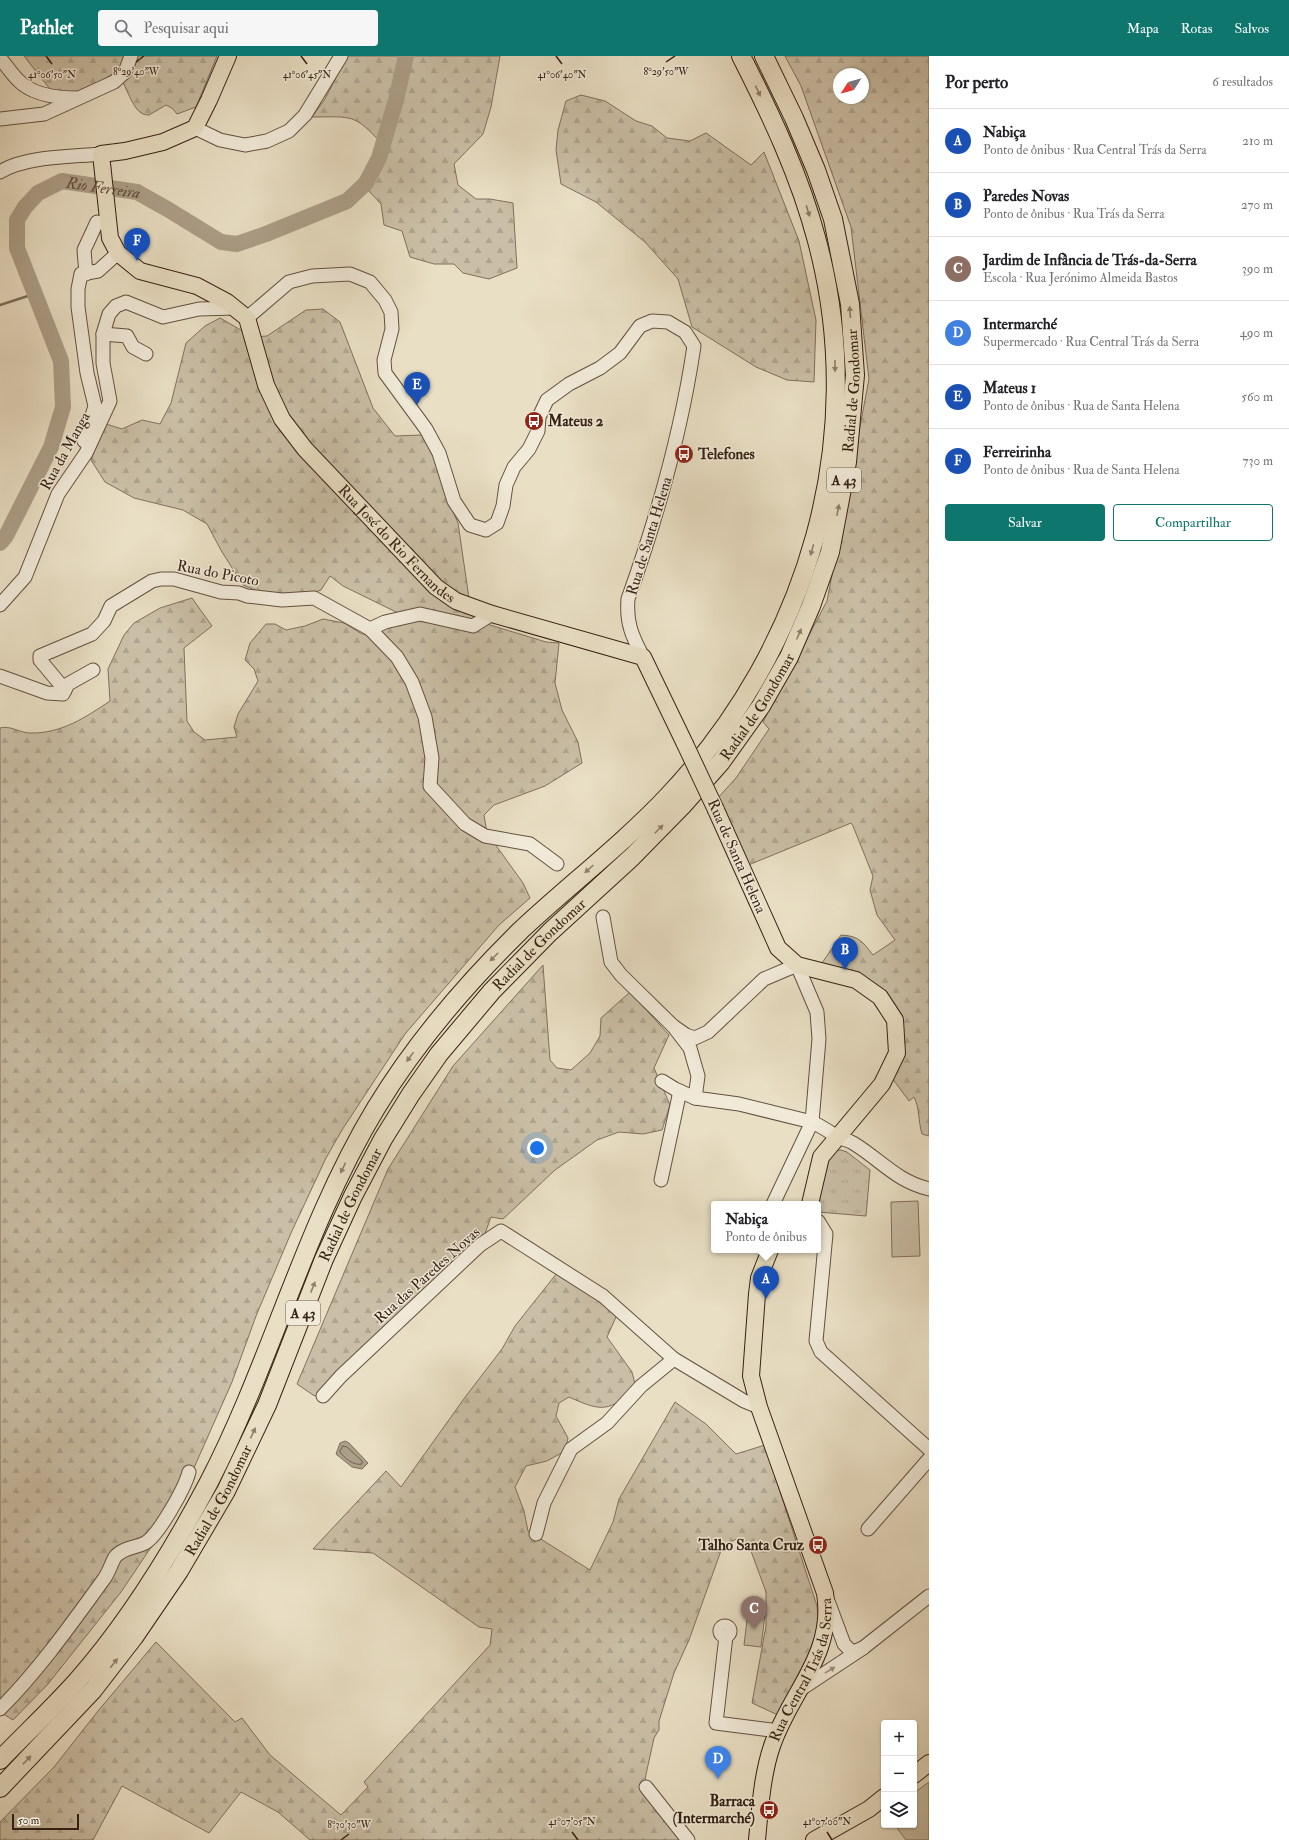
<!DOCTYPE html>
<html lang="pt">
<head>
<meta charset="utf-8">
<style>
  body { margin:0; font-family:"IM FELL Double Pica",serif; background:#f6f6f6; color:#202124 }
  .controls { position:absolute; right:12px; bottom:12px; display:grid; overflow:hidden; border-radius:4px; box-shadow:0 1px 3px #0004 }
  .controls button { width:36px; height:36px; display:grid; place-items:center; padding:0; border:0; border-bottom:1px solid #e0e0e0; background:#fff; color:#202124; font:20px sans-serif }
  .compass { position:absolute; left:833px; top:12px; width:36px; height:36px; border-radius:50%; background:#fff; box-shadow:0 1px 3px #0004; rotate:234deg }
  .scale { position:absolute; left:12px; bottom:10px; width:67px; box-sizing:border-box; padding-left:4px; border:2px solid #352214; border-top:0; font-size:11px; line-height:14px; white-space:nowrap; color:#352214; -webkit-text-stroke:3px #f1ead9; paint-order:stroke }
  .you { position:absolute; left:537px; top:1092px; width:14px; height:14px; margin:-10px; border:3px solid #fff; border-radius:50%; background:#1a73e8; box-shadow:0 0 0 6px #1a73e833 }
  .badge { display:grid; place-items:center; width:26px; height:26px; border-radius:50%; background:#0f766e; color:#fff; font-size:13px; font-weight:700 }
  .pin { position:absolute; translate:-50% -33px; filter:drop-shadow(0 1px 2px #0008) }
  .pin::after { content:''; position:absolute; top:21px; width:14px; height:12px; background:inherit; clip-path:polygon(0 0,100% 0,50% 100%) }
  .popup { position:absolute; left:711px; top:1145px; width:110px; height:52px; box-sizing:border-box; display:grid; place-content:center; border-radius:4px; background:#fff; filter:drop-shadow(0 1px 3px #0005); font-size:13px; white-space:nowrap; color:#757577 }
  .popup b { font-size:15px; color:#202124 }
  .popup::after { content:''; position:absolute; left:50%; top:100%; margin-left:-8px; border:8px solid transparent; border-top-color:#fff }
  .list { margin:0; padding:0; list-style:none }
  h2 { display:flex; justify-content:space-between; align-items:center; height:52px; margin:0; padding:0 16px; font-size:17px }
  h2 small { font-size:13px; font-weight:400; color:#757577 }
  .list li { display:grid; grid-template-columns:26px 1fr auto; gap:12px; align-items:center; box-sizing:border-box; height:64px; padding:0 16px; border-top:1px solid #e0e0e0 }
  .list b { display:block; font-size:15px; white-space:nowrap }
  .list p { margin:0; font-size:13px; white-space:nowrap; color:#757577 }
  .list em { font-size:13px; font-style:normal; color:#757577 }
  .actions { display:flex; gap:8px; padding:12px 16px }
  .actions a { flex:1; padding:9px 0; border:1px solid #0f766e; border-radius:4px; text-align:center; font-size:14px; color:#0f766e }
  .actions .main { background:#0f766e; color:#fff }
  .icon { flex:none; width:22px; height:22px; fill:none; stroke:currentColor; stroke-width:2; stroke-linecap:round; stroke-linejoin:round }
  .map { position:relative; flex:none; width:929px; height:1784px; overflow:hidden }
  header { display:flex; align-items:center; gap:24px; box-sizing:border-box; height:56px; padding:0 20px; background:#0f766e; color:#fff }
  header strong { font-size:19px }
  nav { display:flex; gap:22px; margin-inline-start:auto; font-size:14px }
  .search { width:280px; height:36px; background:#f6f6f6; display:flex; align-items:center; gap:10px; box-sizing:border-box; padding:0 14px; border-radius:4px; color:#757577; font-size:15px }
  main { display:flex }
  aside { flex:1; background:#fff }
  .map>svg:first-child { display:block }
  .grass { fill:url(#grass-tufts); stroke:#80705d }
  .forest { fill:url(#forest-firs); stroke:#80705d; fill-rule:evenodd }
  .garden { fill:#cabfa6; stroke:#80705d }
  .water { fill:#ac9f88; stroke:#7c6d5a }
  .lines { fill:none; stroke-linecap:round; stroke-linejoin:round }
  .shore { stroke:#70604e; stroke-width:1 }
  .stream { stroke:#7c6d5a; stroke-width:2.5 }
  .river { stroke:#ac9f88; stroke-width:16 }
  .minor-casing { stroke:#625140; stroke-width:15 }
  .major-casing { stroke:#352214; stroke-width:18 }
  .highway-casing { stroke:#352214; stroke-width:20 }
  .minor { stroke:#f1ead9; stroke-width:13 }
  .major { stroke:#e9dfc4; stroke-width:16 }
  .highway { stroke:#e9dfc4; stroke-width:18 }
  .major-bridge-casing { stroke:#352214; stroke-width:18; stroke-linecap:butt }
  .major-bridge { stroke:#e9dfc4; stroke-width:16 }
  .oneway { fill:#8f806c }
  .oneway2 { fill:#9c9080 }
  .ticks { fill:none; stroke:#352214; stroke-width:1.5 }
  .labels { text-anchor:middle; stroke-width:3; stroke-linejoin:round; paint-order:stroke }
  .shield { fill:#f1ead9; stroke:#6d5e4f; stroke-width:1 }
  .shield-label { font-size:14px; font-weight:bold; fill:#352214 }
  .street-label { font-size:15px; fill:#352214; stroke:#f1ead9 }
  .poi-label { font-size:15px; font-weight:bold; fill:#352214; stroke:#f1ead9; text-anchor:start }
  .water-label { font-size:16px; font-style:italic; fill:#5f4e3d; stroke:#f1ead9 }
  .ticks-label { font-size:10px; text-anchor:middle; fill:#352214; stroke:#f1ead9; stroke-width:3; stroke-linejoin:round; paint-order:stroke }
</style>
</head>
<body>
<header>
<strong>Pathlet</strong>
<div class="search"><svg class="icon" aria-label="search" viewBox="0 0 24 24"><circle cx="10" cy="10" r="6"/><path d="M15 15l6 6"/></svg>Pesquisar aqui</div>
<nav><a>Mapa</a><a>Rotas</a><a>Salvos</a></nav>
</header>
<main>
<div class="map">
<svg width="929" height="1784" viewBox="0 0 929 1784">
  <defs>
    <pattern id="grass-tufts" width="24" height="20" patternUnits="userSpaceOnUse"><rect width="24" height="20" fill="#cabfa6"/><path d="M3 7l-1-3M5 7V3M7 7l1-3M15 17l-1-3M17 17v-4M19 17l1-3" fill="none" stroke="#aea48e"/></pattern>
    <pattern id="forest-firs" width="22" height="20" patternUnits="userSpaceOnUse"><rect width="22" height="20" fill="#cabfa6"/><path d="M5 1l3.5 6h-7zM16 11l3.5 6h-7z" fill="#aea48e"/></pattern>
  </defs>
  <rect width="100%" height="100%" fill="#e9dfc4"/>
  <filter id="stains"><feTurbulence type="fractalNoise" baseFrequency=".005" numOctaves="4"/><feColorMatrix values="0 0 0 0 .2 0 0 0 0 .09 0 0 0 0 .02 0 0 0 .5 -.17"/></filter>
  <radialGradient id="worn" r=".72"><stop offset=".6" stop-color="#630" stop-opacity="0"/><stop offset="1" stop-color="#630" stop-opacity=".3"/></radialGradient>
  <!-- grass -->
  <path class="grass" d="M841,1094L847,1096L870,1114L866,1160L818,1156L821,1122L832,1095Z"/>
  <!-- forest -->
  <g class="forest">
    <path d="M24,0H217L196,51L177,58L172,52L166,49L149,59C146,59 142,58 140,56C132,51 124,25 117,15L84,36L53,37Z"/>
    <path d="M347,0H500L491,51L483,78L454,108L458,129L476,143H490L513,147L517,212L489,223L463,217L454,208H434L410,201L402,175L384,169L381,148L366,132L369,115L382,88C354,57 352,61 312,61L325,43Z"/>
    <path d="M785,0H929V1080L922,1078C918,1065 920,1053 914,1041L909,1045L892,1022L903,1001L905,986L884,938L820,910L841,879C859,880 862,885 873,899L895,884L877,859L870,834L873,820L853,770L851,767L746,810L716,744L736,722L769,673L763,666L827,545L869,323L851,171L801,30ZM839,18H863V42H839Z"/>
    <path d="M581,39L605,45L636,65L652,70L667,82L690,85L706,77L751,109L764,96L799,185L816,264L814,326L787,324L756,311L692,271L678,223L645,186L596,146L561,128L556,94L558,74L566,45Z"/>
    <path d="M323,253L340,266L373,352L395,380L422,379L434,402L445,437L458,467L471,556L490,569L546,586L559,587L555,627L562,654L578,686L582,707L545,730L494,749L484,759L487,777L523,827L530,842L499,869L405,978L342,1074L326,1102L291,1177L256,1260L232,1326L174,1457L121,1536L48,1628L13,1664L0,1656V672C10,669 20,677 30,677C61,678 86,661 110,645L108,613L124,579L134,567L160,552L192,542L212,570L184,592L187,665L194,676L205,684L237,681L234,671L238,658L258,625L254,613L245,604L250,587L266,568H275L286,574L305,570L323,563L344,567L362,578H378L395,561L396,556L343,530L330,520L321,534L307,539H267L243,529L222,496L207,468L183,454L134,442L105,426L91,404L99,379L106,368L122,373L142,364L160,368L171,347L186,287L205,270L220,262L253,281L267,280L306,254Z"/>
    <path d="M543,909L550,1004L557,1012L571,1014L590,997L600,980L601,962L630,936L669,979L654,1012L670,1049L662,1074L643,1078L619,1076L597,1084L555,1114L503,1163L491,1161L483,1183L316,1340L313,1339L297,1328L388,1113L453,1010Z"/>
    <path d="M557,1217L606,1250L616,1261L607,1281L632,1316L636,1332C609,1356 602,1356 569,1341L559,1347L556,1360L568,1382L565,1395L547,1405L526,1410L515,1431L524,1455L528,1475L590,1514L613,1466L619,1443L675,1346L706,1368L736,1398L765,1389L817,1550L819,1577L780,1660L752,1647L766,1570V1536L751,1495L746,1488L737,1483L723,1489L689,1584L674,1617L659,1665V1674L654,1682L645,1723L667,1750L681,1784H310L278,1756L241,1736L209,1777L122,1730L93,1784H0V1766L54,1711L98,1655L156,1586L235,1666L242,1662L270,1699L341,1759L368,1731L364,1726L490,1589L492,1573L479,1571L373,1497L313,1493L386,1415L401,1431L466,1340L502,1293L515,1270Z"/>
  </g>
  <!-- garden -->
  <g class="garden">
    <path d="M918,1145L920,1200L892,1201L891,1146Z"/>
    <path d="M748,1556L765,1558L761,1591L744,1589Z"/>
    <path d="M929,1726V1784H906L895,1769H914V1737Z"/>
  </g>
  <!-- water -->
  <path class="water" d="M345,1385L349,1387L368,1407L362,1413L352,1411L336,1398L340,1387Z"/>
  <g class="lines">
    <!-- shore -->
    <path class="shore" d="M343,1390L347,1391L362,1405V1408C354,1410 344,1402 340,1396Z"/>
    <!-- stream -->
    <path class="stream" d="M0,249L34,238"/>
    <!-- river -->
    <path class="river" id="s1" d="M0,487L6,480L51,391L63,351L61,305L17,192V164L25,151L38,137L62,125L137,136L169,154L221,186L237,188L266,178L347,145L366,127L379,102L396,44L406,0"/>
    <!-- minor casing -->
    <g class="minor-casing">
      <g id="minor">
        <path d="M0,2C6,9 11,17 18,24C32,39 58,42 78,42"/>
        <path d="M0,63L44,58L114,26L125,16L131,0"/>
        <path d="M195,72L220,84L245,89L267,85L289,75L305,59L341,0"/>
        <path d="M0,116C25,100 71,101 101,98"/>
        <path d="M86,218L84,194L97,166"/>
        <path d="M247,262L289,226L312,220L350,218L370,226L385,244L391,256L392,273L384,304L385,317L426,373L439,397L454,445L470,469L486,474L497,467L503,450L506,429L514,411L529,393L538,375L539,361L547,344L569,328L600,312L620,297L640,270L652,265L668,266L685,276L694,290C681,378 658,459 628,543C626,567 632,580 643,601"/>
        <path d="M103,278L127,280L133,291L146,298"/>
        <path d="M84,385L95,350L87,317L78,251V233L81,218L98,215L118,197"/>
        <path d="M0,549L25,521L58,438L86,397L110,345L103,307V278L109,258L116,250L126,246L163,261L199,253L235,252"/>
        <path d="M370,573L397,601L412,626L425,661L432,702L430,730L465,768L485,780L530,788L557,808"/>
        <path d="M0,620L47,637L63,638L68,628L93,614"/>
        <path d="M65,634L40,604V600L92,578L104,565L111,550L152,525L161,523H174L221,536L239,537L247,540L282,544L314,542L370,573L385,566L420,558L473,570L492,558"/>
        <path d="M603,861L611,906L621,919L673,970L690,992L698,1020L695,1042"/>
        <path d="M673,970L686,979L695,982L708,976L764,923L797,909L817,956L819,983L812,1066L773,1148"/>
        <path d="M662,1025L675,1033L695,1042L739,1048L812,1066C821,1070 828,1075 836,1080C841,1083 848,1084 853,1087C881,1104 896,1125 929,1133"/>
        <path d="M661,1124L680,1035"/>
        <path d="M818,1165L826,1178L816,1285L821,1296L929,1393"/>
        <path d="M323,1340L341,1320L480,1189L501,1175L603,1240L674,1303L744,1345L759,1351"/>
        <path d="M868,1473L929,1403"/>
        <path d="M536,1478L544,1447L571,1393L607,1367L641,1330L674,1303"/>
        <path d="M828,1545L844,1588L851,1595H856L863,1592"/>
        <circle cx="725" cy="1575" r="5"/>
        <path d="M726,1580L716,1667L779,1675"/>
        <path d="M801,1633L863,1592L929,1540"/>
        <path d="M0,1653C39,1614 72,1567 104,1523C109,1516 111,1508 115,1501C122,1492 135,1492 145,1487C158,1480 185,1432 189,1416"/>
        <path d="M646,1731L688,1784"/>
      </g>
    </g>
    <!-- major casing -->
    <g class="major-casing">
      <g id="major">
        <path id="s2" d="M228,0L209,44L195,72L163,86L125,95L101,98L110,182L118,197L140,215L197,230L227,246L247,262L266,329L282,363L305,393L436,531L456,545L492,558L643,601L685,688"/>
        <path d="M716,754L778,892L797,909L856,924L880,941L895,964L897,997L882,1028L821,1101L810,1148"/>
        <path d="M914,1719L929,1707"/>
        <path id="s3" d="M757,1784C760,1753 762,1719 772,1690C790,1636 835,1599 825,1537L759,1351L751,1320L757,1238L759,1222L770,1194"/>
        <path d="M814,1784L869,1753L884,1741"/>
      </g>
    </g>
    <!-- highway casing -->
    <g class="highway-casing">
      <g id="highway">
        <path d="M0,1704C25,1678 52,1653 77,1625C129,1566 172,1496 209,1426C272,1304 305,1169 376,1052C416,986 466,928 521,874C569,829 623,788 669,739C808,591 870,383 817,185C800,120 771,59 741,0"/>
        <path id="s4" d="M0,1732L93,1634L134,1581L179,1515L226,1435L267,1349L324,1203L353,1140L383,1083L411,1038L439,998L492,935L550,876L632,801L682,750L721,706L761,650L789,601L811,550L830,496L847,406L855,319L850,248L833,163L816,114L794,62L764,0"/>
      </g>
    </g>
    <!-- minor -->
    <use href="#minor" class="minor"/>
    <!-- major -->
    <use href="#major" class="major"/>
    <!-- highway -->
    <use href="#highway" class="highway"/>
    <!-- major-bridge casing -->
    <g class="major-bridge-casing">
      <path id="major-bridge" d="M685,688L716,754"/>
    </g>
    <!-- major-bridge -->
    <use href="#major-bridge" class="major-bridge"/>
  </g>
  <!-- one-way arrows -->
  <defs><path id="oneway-solid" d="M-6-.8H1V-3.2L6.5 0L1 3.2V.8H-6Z"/></defs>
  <g class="oneway">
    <use href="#oneway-solid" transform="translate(758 35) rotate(65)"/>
    <use href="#oneway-solid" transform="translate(808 155) rotate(73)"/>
    <use href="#oneway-solid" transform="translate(850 256) rotate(-94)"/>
    <use href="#oneway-solid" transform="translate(835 310) rotate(89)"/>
    <use href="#oneway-solid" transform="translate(838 454) rotate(-79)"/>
    <use href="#oneway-solid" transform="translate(812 494) rotate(106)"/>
    <use href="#oneway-solid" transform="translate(799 578) rotate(-66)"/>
    <use href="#oneway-solid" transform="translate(659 773) rotate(-45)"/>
    <use href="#oneway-solid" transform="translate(589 813) rotate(138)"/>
    <use href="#oneway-solid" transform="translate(494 901) rotate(135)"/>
    <use href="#oneway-solid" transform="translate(410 1001) rotate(126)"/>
    <use href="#oneway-solid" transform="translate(343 1112) rotate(116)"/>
    <use href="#oneway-solid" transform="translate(313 1231) rotate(-69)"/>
    <use href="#oneway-solid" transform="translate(253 1377) rotate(-65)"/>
    <use href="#oneway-solid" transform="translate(114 1607) rotate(-52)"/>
    <use href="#oneway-solid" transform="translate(27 1704) rotate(-46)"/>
  </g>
  <use class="oneway2" href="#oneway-solid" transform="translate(830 1614) rotate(-31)"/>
  <!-- ticks -->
  <path class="ticks" d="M46,0L52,8M301,0L307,8M556,0L562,8M136,6L144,0M666,6L675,0M572,1776L578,1784M827,1776L832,1784M341,1784L349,1778"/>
  <!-- icons -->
  <defs>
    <g id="bus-disc" transform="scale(1)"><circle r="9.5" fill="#8f2418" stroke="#f1ead9"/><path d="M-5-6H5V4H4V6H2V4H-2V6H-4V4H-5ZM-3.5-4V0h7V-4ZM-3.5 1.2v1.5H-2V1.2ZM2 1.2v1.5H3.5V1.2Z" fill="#fff"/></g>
  </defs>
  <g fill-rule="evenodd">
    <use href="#bus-disc" x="534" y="365"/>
    <use href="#bus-disc" x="684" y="398"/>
    <use href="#bus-disc" x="818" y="1489"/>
    <use href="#bus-disc" x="769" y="1754"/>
  </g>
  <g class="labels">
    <!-- shield labels -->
    <g class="shield">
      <rect x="827" y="412" width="34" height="24" rx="3"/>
      <rect x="286" y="1245" width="34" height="24" rx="3"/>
    </g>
    <g class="shield-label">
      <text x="844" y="429">A 43</text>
      <text x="303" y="1262">A 43</text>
    </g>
    <!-- street labels -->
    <g class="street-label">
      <text dy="5" stroke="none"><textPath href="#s4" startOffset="1670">Radial de Gondomar</textPath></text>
      <text transform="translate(65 395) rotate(-61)" y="5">Rua da Manga</text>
      <text transform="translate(649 480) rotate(-73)" y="5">Rua de Santa Helena</text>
      <text dy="5" stroke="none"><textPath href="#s2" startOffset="703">Rua José do Rio Fernandes</textPath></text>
      <text transform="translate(218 517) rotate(11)" y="5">Rua do Picoto</text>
      <text dy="5" stroke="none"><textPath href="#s4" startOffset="1335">Radial de Gondomar</textPath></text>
      <text transform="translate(737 800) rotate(66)" y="5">Rua de Santa Helena</text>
      <text dy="5" stroke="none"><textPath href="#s4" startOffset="1011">Radial de Gondomar</textPath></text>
      <text dy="5" stroke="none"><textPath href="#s4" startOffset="687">Radial de Gondomar</textPath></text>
      <text transform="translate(427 1219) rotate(-42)" y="5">Rua das Paredes Novas</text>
      <text dy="5" stroke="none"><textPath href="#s4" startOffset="363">Radial de Gondomar</textPath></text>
      <text dy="5" stroke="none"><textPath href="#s3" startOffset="178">Rua Central Trás da Serra</textPath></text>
    </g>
    <!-- poi labels -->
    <g class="poi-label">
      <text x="548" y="370">Mateus 2</text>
      <text x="698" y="403">Telefones</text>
      <text x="804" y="1494" text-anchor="end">Talho Santa Cruz</text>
      <text x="755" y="1750" text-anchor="end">Barraca<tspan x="755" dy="17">(Intermarché)</tspan></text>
    </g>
    <!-- water labels -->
    <g class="water-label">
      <text dy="6" stroke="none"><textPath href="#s1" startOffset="449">Rio Ferreira</textPath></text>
    </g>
  </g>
  <g class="ticks-label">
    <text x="136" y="19">8°29'40"W</text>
    <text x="666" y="19">8°29'50"W</text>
    <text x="52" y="22">41°06'50"N</text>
    <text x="307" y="22">41°06'45"N</text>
    <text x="562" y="22">41°06'40"N</text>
    <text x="572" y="1769">41°07'05"N</text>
    <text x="827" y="1769">41°07'00"N</text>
    <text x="349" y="1772">8°30'30"W</text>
  </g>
  <rect width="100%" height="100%" filter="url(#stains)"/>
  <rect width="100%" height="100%" fill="url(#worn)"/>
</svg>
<div class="controls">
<button>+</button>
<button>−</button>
<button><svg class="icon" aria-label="layers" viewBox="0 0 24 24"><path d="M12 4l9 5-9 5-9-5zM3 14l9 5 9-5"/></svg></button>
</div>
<svg class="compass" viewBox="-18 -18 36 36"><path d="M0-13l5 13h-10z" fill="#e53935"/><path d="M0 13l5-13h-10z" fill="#757577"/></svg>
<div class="scale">50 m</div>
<div class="you"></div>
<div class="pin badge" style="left:766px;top:1243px;background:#1a4fb4">A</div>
<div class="popup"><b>Nabiça</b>Ponto de ônibus</div>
<div class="pin badge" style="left:845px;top:914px;background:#1a4fb4">B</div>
<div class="pin badge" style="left:754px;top:1573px;background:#8d6e63">C</div>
<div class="pin badge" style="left:718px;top:1723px;background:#3f7fe0">D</div>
<div class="pin badge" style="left:417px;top:349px;background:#1a4fb4">E</div>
<div class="pin badge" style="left:137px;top:205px;background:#1a4fb4">F</div>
</div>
<aside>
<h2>Por perto<small>6 resultados</small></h2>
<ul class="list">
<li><span class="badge" style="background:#1a4fb4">A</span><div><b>Nabiça</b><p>Ponto de ônibus · Rua Central Trás da Serra</p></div><em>210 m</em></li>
<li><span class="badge" style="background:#1a4fb4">B</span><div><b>Paredes Novas</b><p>Ponto de ônibus · Rua Trás da Serra</p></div><em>270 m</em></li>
<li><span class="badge" style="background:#8d6e63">C</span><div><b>Jardim de Infância de Trás-da-Serra</b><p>Escola · Rua Jerónimo Almeida Bastos</p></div><em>390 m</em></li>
<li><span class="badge" style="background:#3f7fe0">D</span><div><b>Intermarché</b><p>Supermercado · Rua Central Trás da Serra</p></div><em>490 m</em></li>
<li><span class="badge" style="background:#1a4fb4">E</span><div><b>Mateus 1</b><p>Ponto de ônibus · Rua de Santa Helena</p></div><em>560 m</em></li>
<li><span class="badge" style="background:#1a4fb4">F</span><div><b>Ferreirinha</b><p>Ponto de ônibus · Rua de Santa Helena</p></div><em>730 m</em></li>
</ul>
<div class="actions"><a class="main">Salvar</a><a>Compartilhar</a></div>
</aside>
</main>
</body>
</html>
